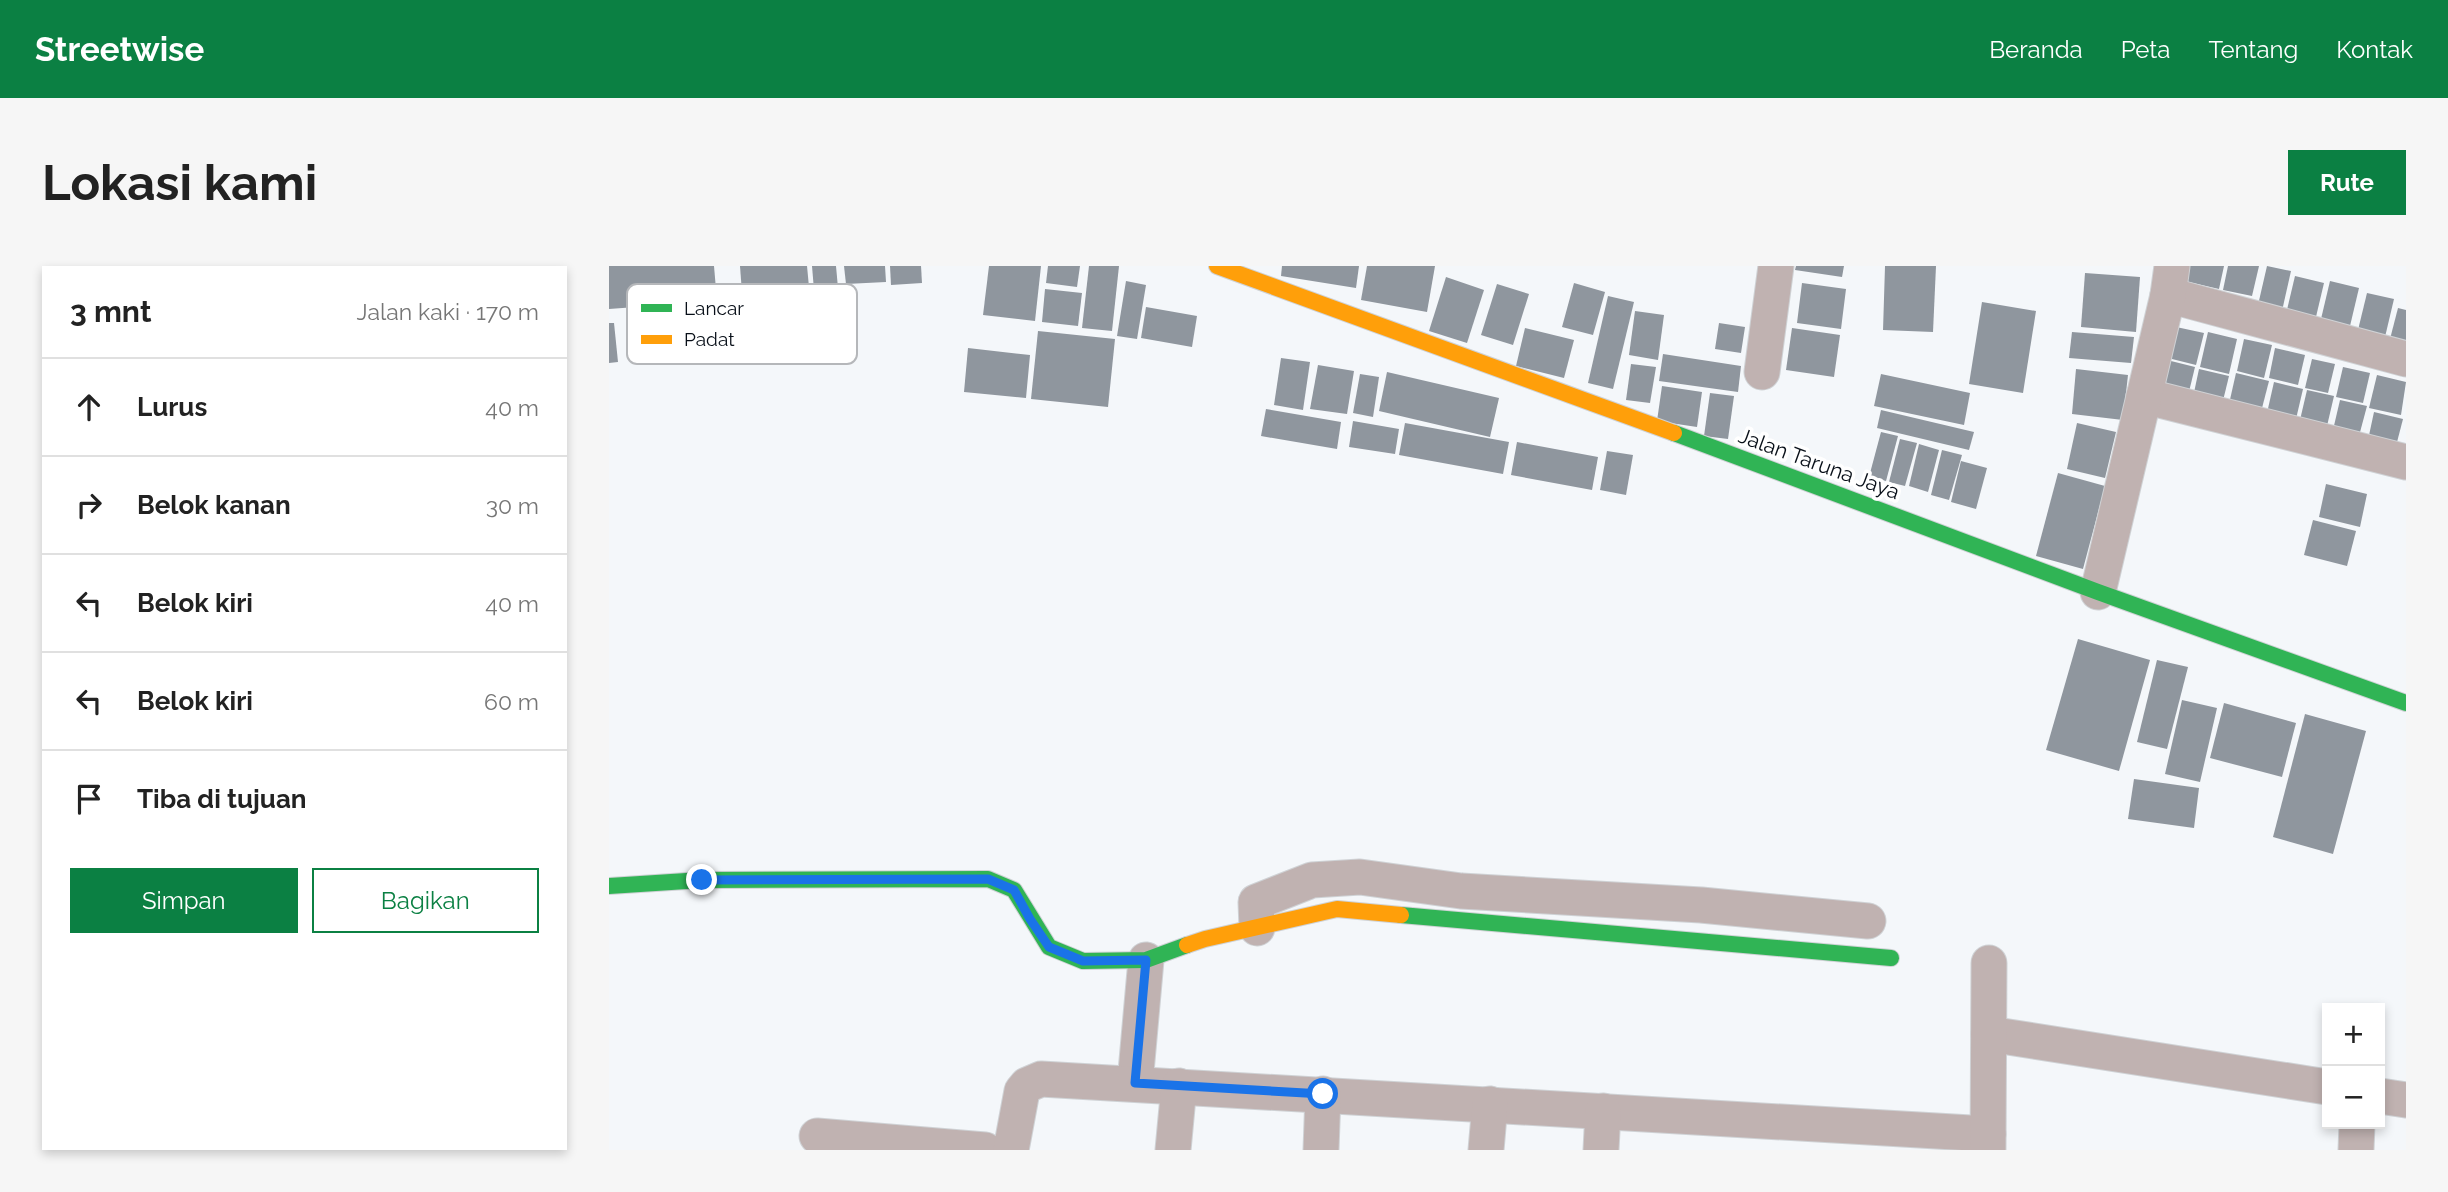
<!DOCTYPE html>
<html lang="id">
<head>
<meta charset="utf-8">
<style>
  body { margin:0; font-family:Raleway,sans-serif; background:#f6f6f6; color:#222 }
  .controls { position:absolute; right:21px; bottom:21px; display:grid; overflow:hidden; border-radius:0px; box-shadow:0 4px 10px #0003 }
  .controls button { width:63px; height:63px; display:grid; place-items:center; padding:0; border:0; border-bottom:2px solid #e0e0e0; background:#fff; color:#222; font:35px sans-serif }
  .stop { position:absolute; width:21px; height:21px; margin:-16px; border:5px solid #1a73e8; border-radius:50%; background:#fff }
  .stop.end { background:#1a73e8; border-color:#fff; box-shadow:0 2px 7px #0008 }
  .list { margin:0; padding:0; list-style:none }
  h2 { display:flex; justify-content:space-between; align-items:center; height:91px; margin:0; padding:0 28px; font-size:30px }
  h2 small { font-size:23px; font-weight:400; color:#767676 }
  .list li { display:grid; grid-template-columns:46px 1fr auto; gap:21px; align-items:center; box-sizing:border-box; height:98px; padding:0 28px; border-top:2px solid #e0e0e0 }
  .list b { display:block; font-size:26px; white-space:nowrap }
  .list em { font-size:23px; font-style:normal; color:#767676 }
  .actions { display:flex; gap:14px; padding:21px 28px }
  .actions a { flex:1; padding:16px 0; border:2px solid #0b8043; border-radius:0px; text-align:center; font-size:24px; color:#0b8043 }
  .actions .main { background:#0b8043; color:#fff }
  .icon { flex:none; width:38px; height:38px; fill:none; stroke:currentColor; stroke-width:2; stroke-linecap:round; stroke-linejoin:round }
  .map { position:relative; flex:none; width:1797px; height:884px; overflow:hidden; border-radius:0px }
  header { display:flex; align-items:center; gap:42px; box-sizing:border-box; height:98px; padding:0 35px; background:#0b8043; color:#fff }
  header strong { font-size:33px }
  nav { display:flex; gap:38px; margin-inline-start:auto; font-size:24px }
  .intro { display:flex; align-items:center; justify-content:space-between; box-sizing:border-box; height:168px; padding:0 42px }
  h1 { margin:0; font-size:49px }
  .button { padding:18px 32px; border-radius:0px; background:#0b8043; color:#fff; font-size:24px; font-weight:700 }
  main { display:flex; gap:42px; padding:0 42px }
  aside { flex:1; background:#fff; border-radius:0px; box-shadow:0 4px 10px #0003 }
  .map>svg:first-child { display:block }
  .building { fill:#8f969e }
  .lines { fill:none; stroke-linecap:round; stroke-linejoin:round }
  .street-casing { stroke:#cfd2d5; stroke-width:37 }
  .fast-casing { stroke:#cfd2d5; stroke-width:18 }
  .slow-casing { stroke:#cfd2d5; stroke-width:18 }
  .street { stroke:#c0b2b1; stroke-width:35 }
  .fast { stroke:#30b455; stroke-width:16 }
  .slow { stroke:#ff9f0a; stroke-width:16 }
  .route { stroke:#1a73e8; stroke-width:9 }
  .labels { text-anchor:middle; stroke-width:7; stroke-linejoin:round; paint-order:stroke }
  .street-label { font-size:21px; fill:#080f18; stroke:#fff }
  .key { fill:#fff; stroke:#b5b7ba; stroke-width:2 }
  .key-label { font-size:19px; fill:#080f18 }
</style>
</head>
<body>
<header>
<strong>Streetwise</strong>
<nav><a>Beranda</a><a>Peta</a><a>Tentang</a><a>Kontak</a></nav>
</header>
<div class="intro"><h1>Lokasi kami</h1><a class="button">Rute</a></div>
<main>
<aside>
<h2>3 mnt<small>Jalan kaki · 170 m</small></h2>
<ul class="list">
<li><svg class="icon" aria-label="ahead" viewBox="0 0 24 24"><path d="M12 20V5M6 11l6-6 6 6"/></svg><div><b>Lurus</b></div><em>40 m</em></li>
<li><svg class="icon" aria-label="right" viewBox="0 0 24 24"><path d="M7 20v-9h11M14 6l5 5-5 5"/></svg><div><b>Belok kanan</b></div><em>30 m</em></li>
<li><svg class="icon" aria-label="left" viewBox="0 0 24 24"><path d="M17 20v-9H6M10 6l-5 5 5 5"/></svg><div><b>Belok kiri</b></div><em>40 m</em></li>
<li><svg class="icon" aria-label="left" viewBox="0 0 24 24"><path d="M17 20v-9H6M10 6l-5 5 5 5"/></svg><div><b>Belok kiri</b></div><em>60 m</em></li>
<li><svg class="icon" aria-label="arrive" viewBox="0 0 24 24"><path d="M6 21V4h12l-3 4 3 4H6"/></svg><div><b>Tiba di tujuan</b></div></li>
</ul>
<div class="actions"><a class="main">Simpan</a><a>Bagikan</a></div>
</aside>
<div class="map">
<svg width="1797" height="884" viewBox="0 0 1797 884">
  <rect width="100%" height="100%" fill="#f4f7fa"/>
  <!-- building -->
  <g class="building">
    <path d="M0,0H105L108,35L0,43Z"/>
    <path d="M131,0H198L200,21L133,27Z"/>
    <path d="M203,0H227L229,22L205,24Z"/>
    <path d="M235,0H276L277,16L237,18Z"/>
    <path d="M281,0H312L313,17L282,19Z"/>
    <path d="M380,0H432L426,55L374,49Z"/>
    <path d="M439,0H471L468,21L437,17Z"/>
    <path d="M480,0H510L503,65L473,62Z"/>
    <path d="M673,0H750L747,22L672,10Z"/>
    <path d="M758,0H826L818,46L752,34Z"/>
    <path d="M1187,0H1235L1233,11L1186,4Z"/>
    <path d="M1276,0H1327L1324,66L1274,64Z"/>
    <path d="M1574,0H1615L1610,23L1571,14Z"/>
    <path d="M1619,0H1650L1643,30L1614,24Z"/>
    <path d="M1658,0L1682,5L1673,45L1649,39Z"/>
    <path d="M1476,7L1531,11L1527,66L1472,61Z"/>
    <path d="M1686,10L1715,17L1706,55L1677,48Z"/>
    <path d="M837,11L875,24L858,77L820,65Z"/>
    <path d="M517,15L537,19L528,73L508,70Z"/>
    <path d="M1721,15L1750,22L1741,60L1712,53Z"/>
    <path d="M965,17L996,26L984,69L953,61Z"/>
    <path d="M1193,17L1237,23L1232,63L1188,57Z"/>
    <path d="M888,18L920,28L904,79L872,69Z"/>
    <path d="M436,23L473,27L469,60L433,56Z"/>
    <path d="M1758,27L1785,33L1776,71L1749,64Z"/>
    <path d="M999,30L1025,36L1004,123L979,117Z"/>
    <path d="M1373,36L1427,45L1414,127L1360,118Z"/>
    <path d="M537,41L588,50L583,81L532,72Z"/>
    <path d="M1789,42L1797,44V77L1781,73Z"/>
    <path d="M1026,45L1055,49L1049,94L1020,89Z"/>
    <path d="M0,57H5L9,96L0,97Z"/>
    <path d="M1110,57L1136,61L1132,87L1106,83Z"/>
    <path d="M1558,59L1595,67L1587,99L1551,90Z"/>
    <path d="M916,62L965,74L955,112L907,100Z"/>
    <path d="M1183,62L1231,69L1225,111L1177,104Z"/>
    <path d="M429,65L506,73L499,141L422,133Z"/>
    <path d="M1463,66L1525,71L1522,97L1460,92Z"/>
    <path d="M1599,66L1628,73L1620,108L1591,101Z"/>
    <path d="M1635,73L1663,79L1655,112L1628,105Z"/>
    <path d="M359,82L421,89L417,132L355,126Z"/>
    <path d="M1666,82L1696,89L1689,119L1660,112Z"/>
    <path d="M1054,88L1132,100L1129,126L1050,115Z"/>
    <path d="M672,92L701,96L694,144L665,139Z"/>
    <path d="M1550,92L1586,101L1577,138L1541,129Z"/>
    <path d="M1703,93L1726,98L1719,127L1696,122Z"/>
    <path d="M1022,98L1047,101L1041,137L1017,134Z"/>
    <path d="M709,99L745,105L738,148L701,143Z"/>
    <path d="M1734,101L1761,107L1754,137L1727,131Z"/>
    <path d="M1467,103L1519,109L1514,154L1463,148Z"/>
    <path d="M1590,103L1620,110L1612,143L1583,136Z"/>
    <path d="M778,106L890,132L881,171L770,145Z"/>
    <path d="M1627,107L1660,115L1652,146L1620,138Z"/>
    <path d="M751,108L770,111L764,151L744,147Z"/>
    <path d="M1272,108L1361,127L1355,159L1265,140Z"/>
    <path d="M1768,109L1797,116L1792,149L1760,142Z"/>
    <path d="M1665,116L1694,123L1687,153L1658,147Z"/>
    <path d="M1053,120L1093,126L1088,161L1048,155Z"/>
    <path d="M1698,124L1725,130L1718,160L1691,154Z"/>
    <path d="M1101,127L1125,130L1119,173L1095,170Z"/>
    <path d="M1731,134L1758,140L1750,170L1724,164Z"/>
    <path d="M657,143L732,156L728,183L652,170Z"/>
    <path d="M1272,144L1365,166L1360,184L1268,162Z"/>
    <path d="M1765,146L1794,153L1787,180L1759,174Z"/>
    <path d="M744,155L790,163L786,188L740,181Z"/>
    <path d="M796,157L900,176L894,208L790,189Z"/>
    <path d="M1468,157L1507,166L1496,212L1458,203Z"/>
    <path d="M1272,166L1289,170L1277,215L1260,211Z"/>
    <path d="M1291,173L1308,177L1296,220L1280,216Z"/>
    <path d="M908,176L989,191L983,224L902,209Z"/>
    <path d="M1310,178L1330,184L1319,226L1300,220Z"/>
    <path d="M1333,184L1353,189L1340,234L1322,229Z"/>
    <path d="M998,185L1024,189L1017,229L991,224Z"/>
    <path d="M1352,195L1378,202L1367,243L1342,236Z"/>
    <path d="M1449,207L1496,220L1474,303L1427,290Z"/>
    <path d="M1717,218L1758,228L1751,261L1710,251Z"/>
    <path d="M1704,254L1747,265L1738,300L1695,289Z"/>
    <path d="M1469,373L1541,394L1510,505L1437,484Z"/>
    <path d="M1548,394L1579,401L1558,483L1528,476Z"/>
    <path d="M1573,434L1608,442L1591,516L1556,508Z"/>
    <path d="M1615,437L1687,457L1673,511L1601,492Z"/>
    <path d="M1696,448L1757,465L1724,588L1664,571Z"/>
    <path d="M1525,513L1590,522L1585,562L1519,553Z"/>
  </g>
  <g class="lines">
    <!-- street casing -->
    <g class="street-casing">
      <g id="street">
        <path d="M1559,29L1797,93"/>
        <path d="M1153,106L1167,0"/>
        <path d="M1535,130L1797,196"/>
        <path d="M1489,326L1559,29L1563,0"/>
        <path d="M648,662L647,636L703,614L751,611L852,625L1092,639L1259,655"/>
        <path d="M1380,768L1718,821"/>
        <path d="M526,817L537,694"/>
        <path d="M1771,830L1797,834"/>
        <path d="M208,870L376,884"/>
        <path d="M402,884L413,825L418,819L432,813L1379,868"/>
        <path d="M564,884L570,820"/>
        <path d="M712,884L714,828"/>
        <path d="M877,884L881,838"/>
        <path d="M992,884L994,845"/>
        <path d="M1379,884L1380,697"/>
        <path d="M1747,884L1748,858"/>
      </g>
    </g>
    <!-- fast casing -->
    <g class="fast-casing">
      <g id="fast">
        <path d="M1065,167L1489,326L1797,437"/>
        <path d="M0,620L93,614L379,613L405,624L440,681L474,695L537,694L578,679"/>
        <path d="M792,649L1282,692"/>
      </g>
    </g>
    <!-- slow casing -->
    <g class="slow-casing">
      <g id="slow">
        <path d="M608,0L1065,167"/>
        <path d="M578,679L596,673L728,643L792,649"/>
      </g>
    </g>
    <!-- street -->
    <use href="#street" class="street"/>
    <!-- fast -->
    <use href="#fast" class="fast"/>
    <!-- slow -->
    <use href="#slow" class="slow"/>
  </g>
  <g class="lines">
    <!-- route -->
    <path class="route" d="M93,614L379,613L405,624L421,653L440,681L474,695L537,694L526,817L714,828"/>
  </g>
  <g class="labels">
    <!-- street labels -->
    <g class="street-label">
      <text transform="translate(1210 198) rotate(20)" y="7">Jalan Taruna Jaya</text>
    </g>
  </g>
  <!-- legend -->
  <rect x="18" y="18" width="230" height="80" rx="10" class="key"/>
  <rect x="32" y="38" width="31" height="8" fill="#30b455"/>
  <rect x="32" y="69" width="31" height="9" fill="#ff9f0a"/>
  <g class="key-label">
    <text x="75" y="49">Lancar</text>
    <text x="75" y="80">Padat</text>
  </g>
</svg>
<div class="controls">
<button>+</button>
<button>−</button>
</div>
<div class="stop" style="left:714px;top:828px"></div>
<div class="stop end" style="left:93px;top:614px"></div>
</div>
</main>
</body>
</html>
